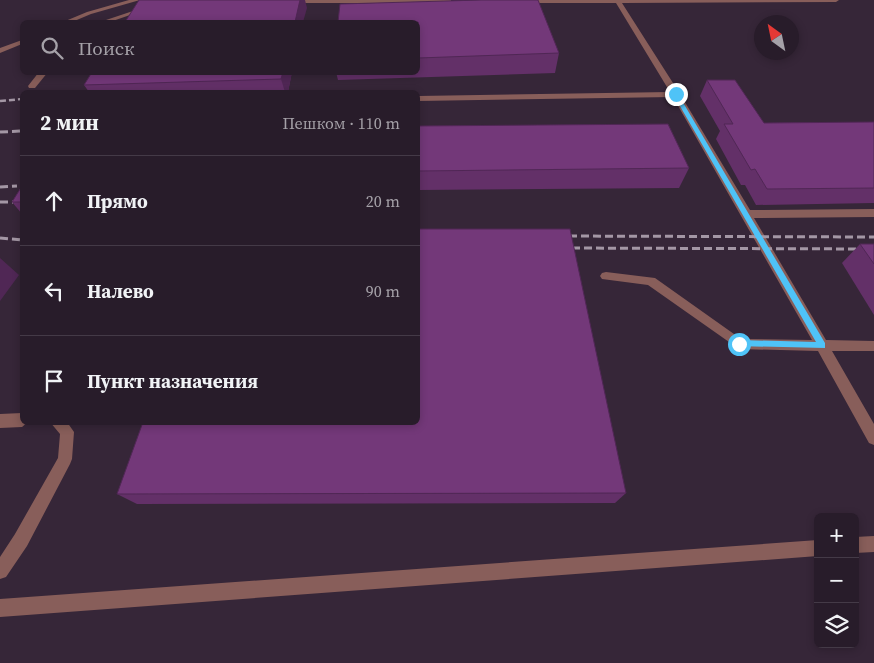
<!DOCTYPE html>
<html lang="ru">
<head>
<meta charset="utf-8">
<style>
  body { margin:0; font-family:"Source Serif 4",serif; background:#302532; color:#f1f3f6 }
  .controls { position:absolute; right:15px; bottom:15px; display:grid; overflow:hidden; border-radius:8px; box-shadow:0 2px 8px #0003 }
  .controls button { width:45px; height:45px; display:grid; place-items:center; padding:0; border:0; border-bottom:1px solid #443a47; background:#281c2a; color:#f1f3f6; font:25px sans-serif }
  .compass { position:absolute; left:754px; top:15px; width:45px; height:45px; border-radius:50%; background:#281c2a; box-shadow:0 2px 8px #0003; rotate:327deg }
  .stop { position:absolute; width:15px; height:15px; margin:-11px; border:4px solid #4fc3f7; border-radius:50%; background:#fff }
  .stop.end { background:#4fc3f7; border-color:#fff; box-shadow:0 1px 5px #0008 }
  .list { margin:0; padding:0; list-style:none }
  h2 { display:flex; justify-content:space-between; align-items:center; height:65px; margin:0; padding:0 20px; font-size:21px }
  h2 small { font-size:16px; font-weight:400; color:#a5a1a8 }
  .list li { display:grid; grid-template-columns:32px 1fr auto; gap:15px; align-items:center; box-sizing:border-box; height:90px; padding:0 20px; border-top:1px solid #443a47 }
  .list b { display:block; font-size:19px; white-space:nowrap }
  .list em { font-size:16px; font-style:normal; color:#a5a1a8 }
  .icon { flex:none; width:28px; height:28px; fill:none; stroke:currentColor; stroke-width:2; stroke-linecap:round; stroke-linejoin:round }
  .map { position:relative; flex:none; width:874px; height:663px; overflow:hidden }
  .search { position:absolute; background:#281c2a; box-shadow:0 2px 8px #0003; left:20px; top:20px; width:400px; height:55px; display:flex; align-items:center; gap:12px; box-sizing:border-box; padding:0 18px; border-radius:8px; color:#a5a1a8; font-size:19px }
  .panel { position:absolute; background:#281c2a; box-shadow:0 2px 8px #0003; left:20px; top:90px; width:400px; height:335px; border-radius:8px }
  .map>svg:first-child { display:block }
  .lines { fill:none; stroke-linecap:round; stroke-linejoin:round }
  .service { fill:#885e5a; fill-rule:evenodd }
  .minor { fill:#885e5a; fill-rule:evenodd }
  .rail-far1 { stroke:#a497a5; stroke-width:2.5; stroke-dasharray:6 3; stroke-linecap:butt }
  .rail { stroke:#a497a5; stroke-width:3; stroke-dasharray:8 4; stroke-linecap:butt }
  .wall { fill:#633068 }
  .shaded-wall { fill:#502755 }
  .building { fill:#733879; stroke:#502755 }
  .route { fill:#4fc3f7 }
</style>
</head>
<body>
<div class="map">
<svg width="874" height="663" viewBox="0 0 874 663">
  <rect width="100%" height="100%" fill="#362638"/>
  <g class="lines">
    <!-- service -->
    <g class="service">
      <path d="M288,0H451V1L448,3H286L285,2Z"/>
      <path d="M518,0H839L836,2L622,3L680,94L750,210L874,209V217L754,218L826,340L874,341V351H832L874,424V445L869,443L818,351L739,349L648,285L602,279L600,276L602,273L606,272L655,278L741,339L812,340L673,97L418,101V96L670,92L616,3H521Z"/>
      <path d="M145,7L150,8L110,22H100Z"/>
      <path d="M39,72H48L35,88H29L28,86Z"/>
      <path d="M0,414L22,413V422H28L22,427L0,428Z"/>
      <path d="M50,422H67L74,432L72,459L70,464L27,546L6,577L0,579V557L15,534L58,458L60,434Z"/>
      <path d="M874,536V552L855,553V537Z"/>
      <path d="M818,540V556L0,617V599Z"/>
    </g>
    <!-- minor -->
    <g class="minor">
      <path d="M129,0H140L91,14L72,22H63L87,12Z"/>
      <path d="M22,40V44L0,53V48Z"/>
    </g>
    <!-- rail-far1 -->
    <path class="rail-far1" d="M0,101L22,99"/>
    <!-- rail -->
    <g class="rail">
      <path d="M0,132L22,131"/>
      <path d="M0,187L17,186"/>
      <path d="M0,202H13"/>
      <path d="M557,236L874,237"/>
      <path d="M0,238L22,240"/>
      <path d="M560,248L874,249"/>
    </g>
  </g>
  <!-- wall -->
  <g class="wall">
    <path d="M418,22L559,53L555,73L338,80L336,72H418Z"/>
    <path d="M292,72L288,92H89L84,85Z"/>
    <path d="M707,80L764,123L874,122V203L756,205L745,185H741L716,139L720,131L700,96Z"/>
    <path d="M418,126L689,168L679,188L418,190Z"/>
    <path d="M22,186V214L12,202Z"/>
    <path d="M860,244H874V315L842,263Z"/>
    <path d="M626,493L615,503L137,504L117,494Z"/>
  </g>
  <!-- shaded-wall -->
  <g class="shaded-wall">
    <path d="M300,0H305L307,8L303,22H295Z"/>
    <path d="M283,72H292L288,92H285L281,79Z"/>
    <path d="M0,258L19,275L0,301Z"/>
  </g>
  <!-- building -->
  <g class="building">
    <path d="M139,0H300L295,22H125Z"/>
    <path d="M481,0H538L559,53L418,58V22H338L340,4Z"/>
    <path d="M92,72H283L281,79L84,85Z"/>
    <path d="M707,80H735L764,123L874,122V188L767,189L755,169L751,170L724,124H733Z"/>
    <path d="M668,124L689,168L418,171V126Z"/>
    <path d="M22,186V202H12Z"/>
    <path d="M418,229H570L626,493L117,494L143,422H418Z"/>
    <path d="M860,244H874V264Z"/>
  </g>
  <!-- route -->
  <path class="route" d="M676,92L678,94L825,343V348L736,346V341L739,340L816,342L673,94Z"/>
</svg>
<div class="controls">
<button>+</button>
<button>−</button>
<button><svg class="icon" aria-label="layers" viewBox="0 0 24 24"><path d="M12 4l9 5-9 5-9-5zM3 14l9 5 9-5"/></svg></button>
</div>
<svg class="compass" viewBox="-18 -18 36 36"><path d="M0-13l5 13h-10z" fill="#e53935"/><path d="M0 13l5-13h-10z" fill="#a5a1a8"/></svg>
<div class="stop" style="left:739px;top:344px"></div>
<div class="stop end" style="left:676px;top:94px"></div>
<div class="search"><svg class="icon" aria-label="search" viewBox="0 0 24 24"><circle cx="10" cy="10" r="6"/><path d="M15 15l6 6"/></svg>Поиск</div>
<section class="panel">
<h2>2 мин<small>Пешком · 110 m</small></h2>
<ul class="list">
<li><svg class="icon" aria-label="ahead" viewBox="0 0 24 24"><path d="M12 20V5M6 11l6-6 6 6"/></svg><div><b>Прямо</b></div><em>20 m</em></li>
<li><svg class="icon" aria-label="left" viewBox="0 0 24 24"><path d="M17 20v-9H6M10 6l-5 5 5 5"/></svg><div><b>Налево</b></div><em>90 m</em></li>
<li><svg class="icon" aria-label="arrive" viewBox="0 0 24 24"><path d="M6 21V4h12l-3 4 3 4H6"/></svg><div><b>Пункт назначения</b></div></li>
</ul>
</section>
</div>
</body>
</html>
